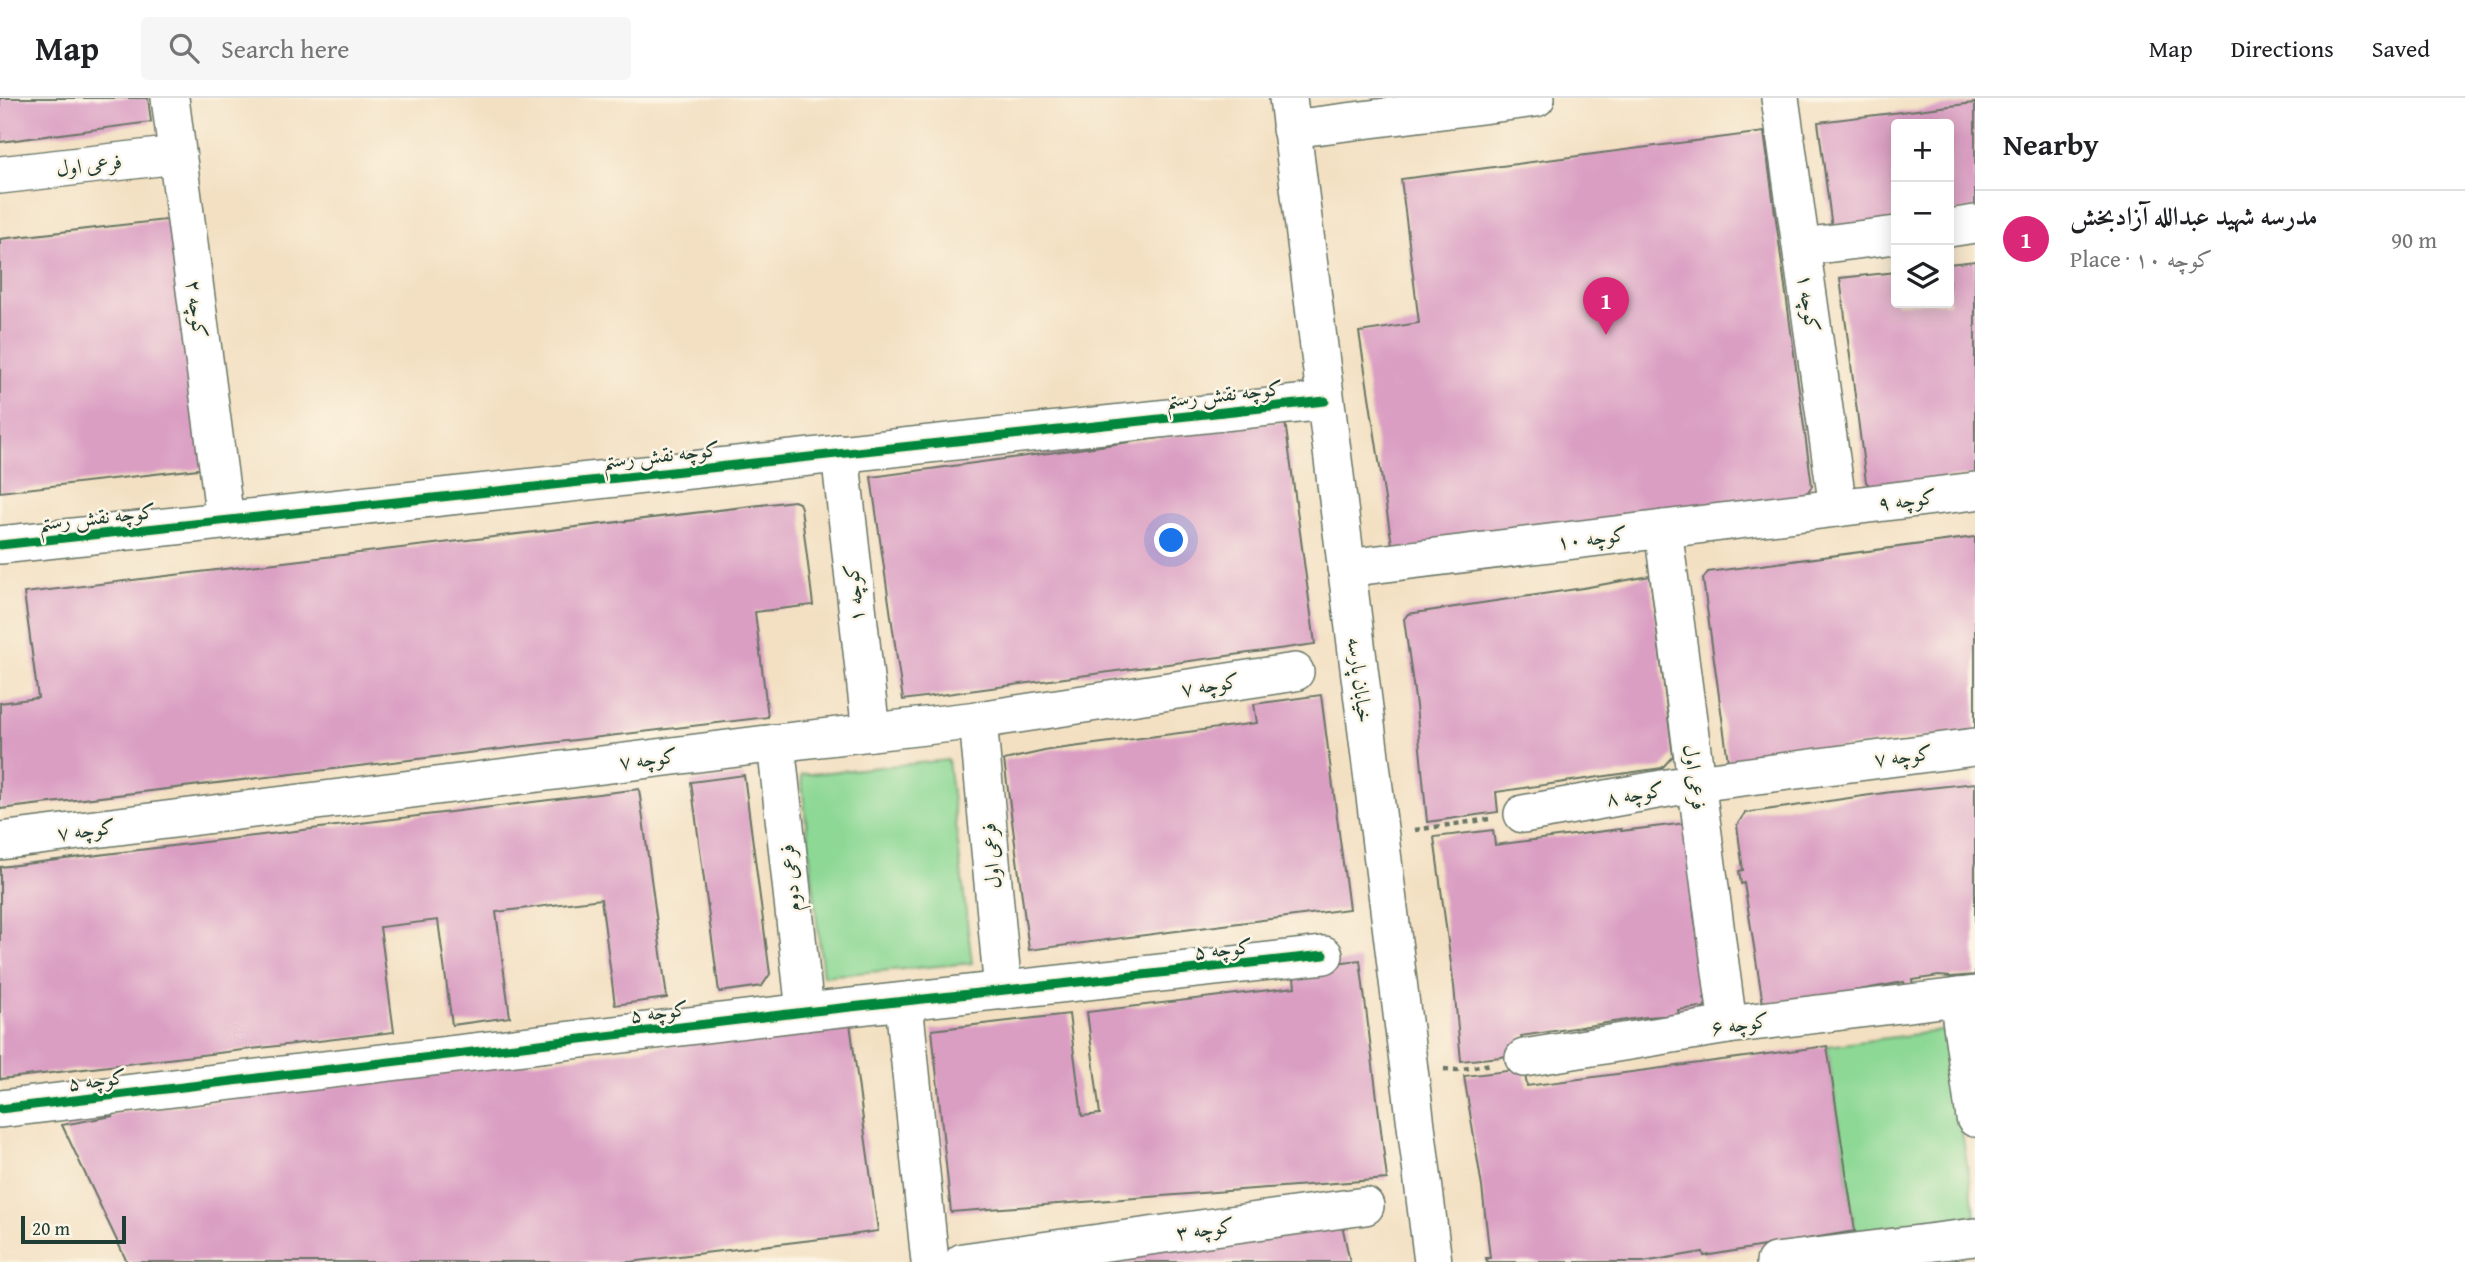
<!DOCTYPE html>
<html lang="en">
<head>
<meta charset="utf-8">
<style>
  body { margin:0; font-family:"Gentium Book Plus",Amiri,serif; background:#f6f6f6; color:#202124 }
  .controls { position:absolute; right:21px; top:21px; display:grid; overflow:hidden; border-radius:7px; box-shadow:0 4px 18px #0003 }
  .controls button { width:63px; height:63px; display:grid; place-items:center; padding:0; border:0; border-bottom:2px solid #e0e0e0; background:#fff; color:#202124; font:35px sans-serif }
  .scale { position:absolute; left:21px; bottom:18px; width:105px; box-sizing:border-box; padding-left:7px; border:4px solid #1f3d34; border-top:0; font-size:19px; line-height:24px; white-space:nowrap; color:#1f3d34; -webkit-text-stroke:5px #fcf5e5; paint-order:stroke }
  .you { position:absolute; left:1172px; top:443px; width:24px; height:24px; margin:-18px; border:5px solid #fff; border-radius:50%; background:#1a73e8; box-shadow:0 0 0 10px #1a73e833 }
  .badge { display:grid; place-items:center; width:46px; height:46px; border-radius:50%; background:#db2777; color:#fff; font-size:23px; font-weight:700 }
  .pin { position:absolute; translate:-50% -58px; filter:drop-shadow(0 2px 4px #0008) }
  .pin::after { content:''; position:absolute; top:37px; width:24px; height:21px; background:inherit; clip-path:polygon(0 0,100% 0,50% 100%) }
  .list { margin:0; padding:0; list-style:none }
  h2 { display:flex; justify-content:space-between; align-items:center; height:91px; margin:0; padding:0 28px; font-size:30px }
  h2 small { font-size:23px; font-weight:400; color:#757577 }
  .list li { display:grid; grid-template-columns:46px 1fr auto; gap:21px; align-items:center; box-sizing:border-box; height:98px; padding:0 28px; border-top:2px solid #e0e0e0 }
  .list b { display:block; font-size:26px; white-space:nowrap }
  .list p { margin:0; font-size:23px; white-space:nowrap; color:#757577 }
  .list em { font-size:23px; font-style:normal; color:#757577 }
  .icon { flex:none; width:38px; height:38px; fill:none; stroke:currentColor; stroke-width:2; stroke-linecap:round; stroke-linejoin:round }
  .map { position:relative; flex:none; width:1975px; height:1164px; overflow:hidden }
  header { display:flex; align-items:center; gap:42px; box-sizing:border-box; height:98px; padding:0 35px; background:#fff; border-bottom:2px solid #e0e0e0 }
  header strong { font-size:33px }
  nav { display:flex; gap:38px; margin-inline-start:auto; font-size:24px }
  .search { width:490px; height:63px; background:#f6f6f6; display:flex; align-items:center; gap:18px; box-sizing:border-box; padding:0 24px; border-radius:7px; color:#757577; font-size:26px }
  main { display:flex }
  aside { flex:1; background:#fff }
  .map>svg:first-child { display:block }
  .green { fill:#8cd894; stroke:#568a64; stroke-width:2 }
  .building { fill:#da9ec3 }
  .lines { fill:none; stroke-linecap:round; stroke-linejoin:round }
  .minor-casing { stroke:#697666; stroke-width:40 }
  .path { stroke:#697666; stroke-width:4.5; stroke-dasharray:5 5; stroke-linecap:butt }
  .minor { stroke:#fff; stroke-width:37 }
  .cycleway-casing { stroke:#fcf5e5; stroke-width:13 }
  .cycleway { stroke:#00873e; stroke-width:9 }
  .labels { text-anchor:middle; stroke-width:5; stroke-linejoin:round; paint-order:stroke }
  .street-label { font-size:21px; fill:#1f3d34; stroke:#fcf5e5 }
</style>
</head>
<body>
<header>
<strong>Map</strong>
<div class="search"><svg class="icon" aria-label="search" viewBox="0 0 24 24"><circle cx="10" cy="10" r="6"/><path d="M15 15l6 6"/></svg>Search here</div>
<nav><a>Map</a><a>Directions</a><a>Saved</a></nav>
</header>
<main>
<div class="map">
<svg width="1975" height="1164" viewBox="0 0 1975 1164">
  <rect width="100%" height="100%" fill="#fcf5e5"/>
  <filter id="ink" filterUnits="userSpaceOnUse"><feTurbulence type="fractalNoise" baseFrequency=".0143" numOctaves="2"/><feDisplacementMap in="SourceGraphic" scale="14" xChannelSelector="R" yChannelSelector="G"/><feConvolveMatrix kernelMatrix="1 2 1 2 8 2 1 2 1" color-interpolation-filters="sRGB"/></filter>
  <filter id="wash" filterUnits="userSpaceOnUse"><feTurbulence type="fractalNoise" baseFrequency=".00686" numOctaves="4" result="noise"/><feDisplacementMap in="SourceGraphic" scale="28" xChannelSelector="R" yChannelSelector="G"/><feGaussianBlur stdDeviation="1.57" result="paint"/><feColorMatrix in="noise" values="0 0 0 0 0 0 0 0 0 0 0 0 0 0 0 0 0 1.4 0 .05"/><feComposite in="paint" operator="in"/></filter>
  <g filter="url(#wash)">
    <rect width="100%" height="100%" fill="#f3e0c2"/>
    <!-- green -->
    <g class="green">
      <path d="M948,662L972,865L823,878L801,677Z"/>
      <path d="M1946,932L1975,1118L1855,1133L1827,948Z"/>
    </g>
    <g id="blocks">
      <!-- building -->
      <g class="building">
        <path d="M0,0H148L151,24L0,44Z"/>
        <path d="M1975,5V110L1949,114V26H1896V122L1832,130L1818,24Z"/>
        <path d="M1764,34L1812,388L1805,398L1393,453L1359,234L1419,225L1401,81Z"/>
        <path d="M165,122L178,131L206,370L0,394V141Z"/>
        <path d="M1975,163V377L1871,389L1866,384L1840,180L1896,174V205H1949V166Z"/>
        <path d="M1285,323L1315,546L903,602L871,379Z"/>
        <path d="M794,403L799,405L801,410L813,507L755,514L768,619L0,711V605L38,600L24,495Z"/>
        <path d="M1975,439V633L1728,664L1703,481L1708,474Z"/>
        <path d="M1650,478L1673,658L1662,670L1496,694L1498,714L1427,724L1416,608L1404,521L1408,516L1583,490Z"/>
        <path d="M1321,597L1349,811L1029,852L1004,662L1049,652L1257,625L1254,606Z"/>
        <path d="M744,677L770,876L762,888L719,894L691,684Z"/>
        <path d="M1975,685V877L1951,879L1939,878L1912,882L1913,886L1905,887L1904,884L1815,900L1763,906L1744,785L1741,786L1739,773L1743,772L1737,727L1745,715L1891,694Z"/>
        <path d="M639,691L667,900L615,907L601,801L496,814L510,919L452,927L438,822L380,829L394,934L0,981V769Z"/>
        <path d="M1686,725L1694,817L1707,898L1704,900L1707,904L1703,911L1700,909L1678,912L1679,917L1646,919L1521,938L1525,953L1501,959L1461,963L1454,888L1434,739L1493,732L1495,747L1621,731V733Z"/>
        <path d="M1360,862L1387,1081L951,1114L932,932L1069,916L1082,1018L1100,1016L1087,914L1295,889L1293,870Z"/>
        <path d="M850,925L878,1133L837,1139L630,1164H127L62,1027L113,1018L112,1016Z"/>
        <path d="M1827,948L1855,1133L1704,1158L1703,1154L1643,1164H1487L1486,1160H1490L1482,1089L1464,978L1524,971L1527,988Z"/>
        <path d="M1341,1122L1350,1164H1057Z"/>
      </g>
    </g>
  </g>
  <g filter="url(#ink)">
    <use href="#blocks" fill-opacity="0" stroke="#697666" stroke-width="2"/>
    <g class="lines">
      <!-- minor casing -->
      <g class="minor-casing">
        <g id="minor">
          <path d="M170,0L225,422"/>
          <path d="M1288,0L1433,1164"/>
          <path d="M1780,0L1838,410"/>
          <path d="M1291,31L1536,0"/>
          <path d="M0,77L177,57"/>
          <path d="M1949,130L1975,126"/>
          <path d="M1802,149L1896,137"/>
          <path d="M840,355L871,634"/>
          <path d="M1663,431L1728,927"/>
          <path d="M0,447L1325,303"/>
          <path d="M1346,470L1975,393"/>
          <path d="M978,622L1003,893"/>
          <path d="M776,645L805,914"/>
          <path d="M1523,716L1696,685L1975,649"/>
          <path d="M0,743L776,645L978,622L1295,574"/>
          <path d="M1958,899L1975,1020"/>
          <path d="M904,905L930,1164"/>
          <path d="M1524,960L1728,927L1975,897"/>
          <path d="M0,1011L805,914L1324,857"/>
          <path d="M963,1164L1365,1108"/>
          <path d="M1775,1164L1975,1139"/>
        </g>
      </g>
      <!-- path -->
      <g class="path">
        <path d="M1415,732L1489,721"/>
        <path d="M1444,971L1457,972L1491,966"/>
      </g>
      <!-- minor -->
      <use href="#minor" class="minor"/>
      <!-- cycleway casing -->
      <g class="cycleway-casing">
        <g id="cycleway">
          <path d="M0,447L1325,303"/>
          <path d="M0,1011L805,914L1324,857"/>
        </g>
      </g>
      <!-- cycleway -->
      <use href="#cycleway" class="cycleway"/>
    </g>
  </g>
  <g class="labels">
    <!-- street labels -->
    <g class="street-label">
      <text transform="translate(89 67) rotate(-7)" y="7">فرعی اول</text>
      <text transform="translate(1809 205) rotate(82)" y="7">کوچه ۱</text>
      <text transform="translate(197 211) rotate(83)" y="7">کوچه ۲</text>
      <text transform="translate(1224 296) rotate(-6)" y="7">کوچه نقش رستم</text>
      <text transform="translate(661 357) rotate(-6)" y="7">کوچه نقش رستم</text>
      <text transform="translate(1907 402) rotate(-7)" y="7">کوچه ۹</text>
      <text transform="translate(97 419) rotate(-6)" y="7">کوچه نقش رستم</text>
      <text transform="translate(1592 440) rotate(-7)" y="7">کوچه ۱۰</text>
      <text transform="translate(854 495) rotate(-96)" y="7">کوچه ۱</text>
      <text transform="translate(1360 582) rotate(83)" y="7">خیابان پارسه</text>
      <text transform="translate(1210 587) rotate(-9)" y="7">کوچه ۷</text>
      <text transform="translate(1903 658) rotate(-7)" y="7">کوچه ۷</text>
      <text transform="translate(648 661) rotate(-7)" y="7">کوچه ۷</text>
      <text transform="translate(1695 679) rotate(82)" y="7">فرعی اول</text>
      <text transform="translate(1635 696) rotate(-10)" y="7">کوچه ۸</text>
      <text transform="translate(86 732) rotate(-7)" y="7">کوچه ۷</text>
      <text transform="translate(991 758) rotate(-95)" y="7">فرعی اول</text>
      <text transform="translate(790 780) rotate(-96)" y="7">فرعی دوم</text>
      <text transform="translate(1223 851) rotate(-6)" y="7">کوچه ۵</text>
      <text transform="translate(659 914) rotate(-7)" y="7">کوچه ۵</text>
      <text transform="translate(1740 926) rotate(-8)" y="7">کوچه ۶</text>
      <text transform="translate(97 982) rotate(-7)" y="7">کوچه ۵</text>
      <text transform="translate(1205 1131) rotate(-8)" y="7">کوچه ۳</text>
    </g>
  </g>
</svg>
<div class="controls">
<button>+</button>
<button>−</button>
<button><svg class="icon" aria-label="layers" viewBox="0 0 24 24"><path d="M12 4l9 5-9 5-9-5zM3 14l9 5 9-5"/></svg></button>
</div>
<div class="scale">20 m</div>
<div class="you"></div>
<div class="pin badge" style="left:1606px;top:237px">1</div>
</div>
<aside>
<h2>Nearby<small></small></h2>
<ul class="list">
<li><span class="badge">1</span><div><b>مدرسه شهید عبدالله آزادبخش</b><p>Place · کوچه ۱۰</p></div><em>90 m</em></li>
</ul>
</aside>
</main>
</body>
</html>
